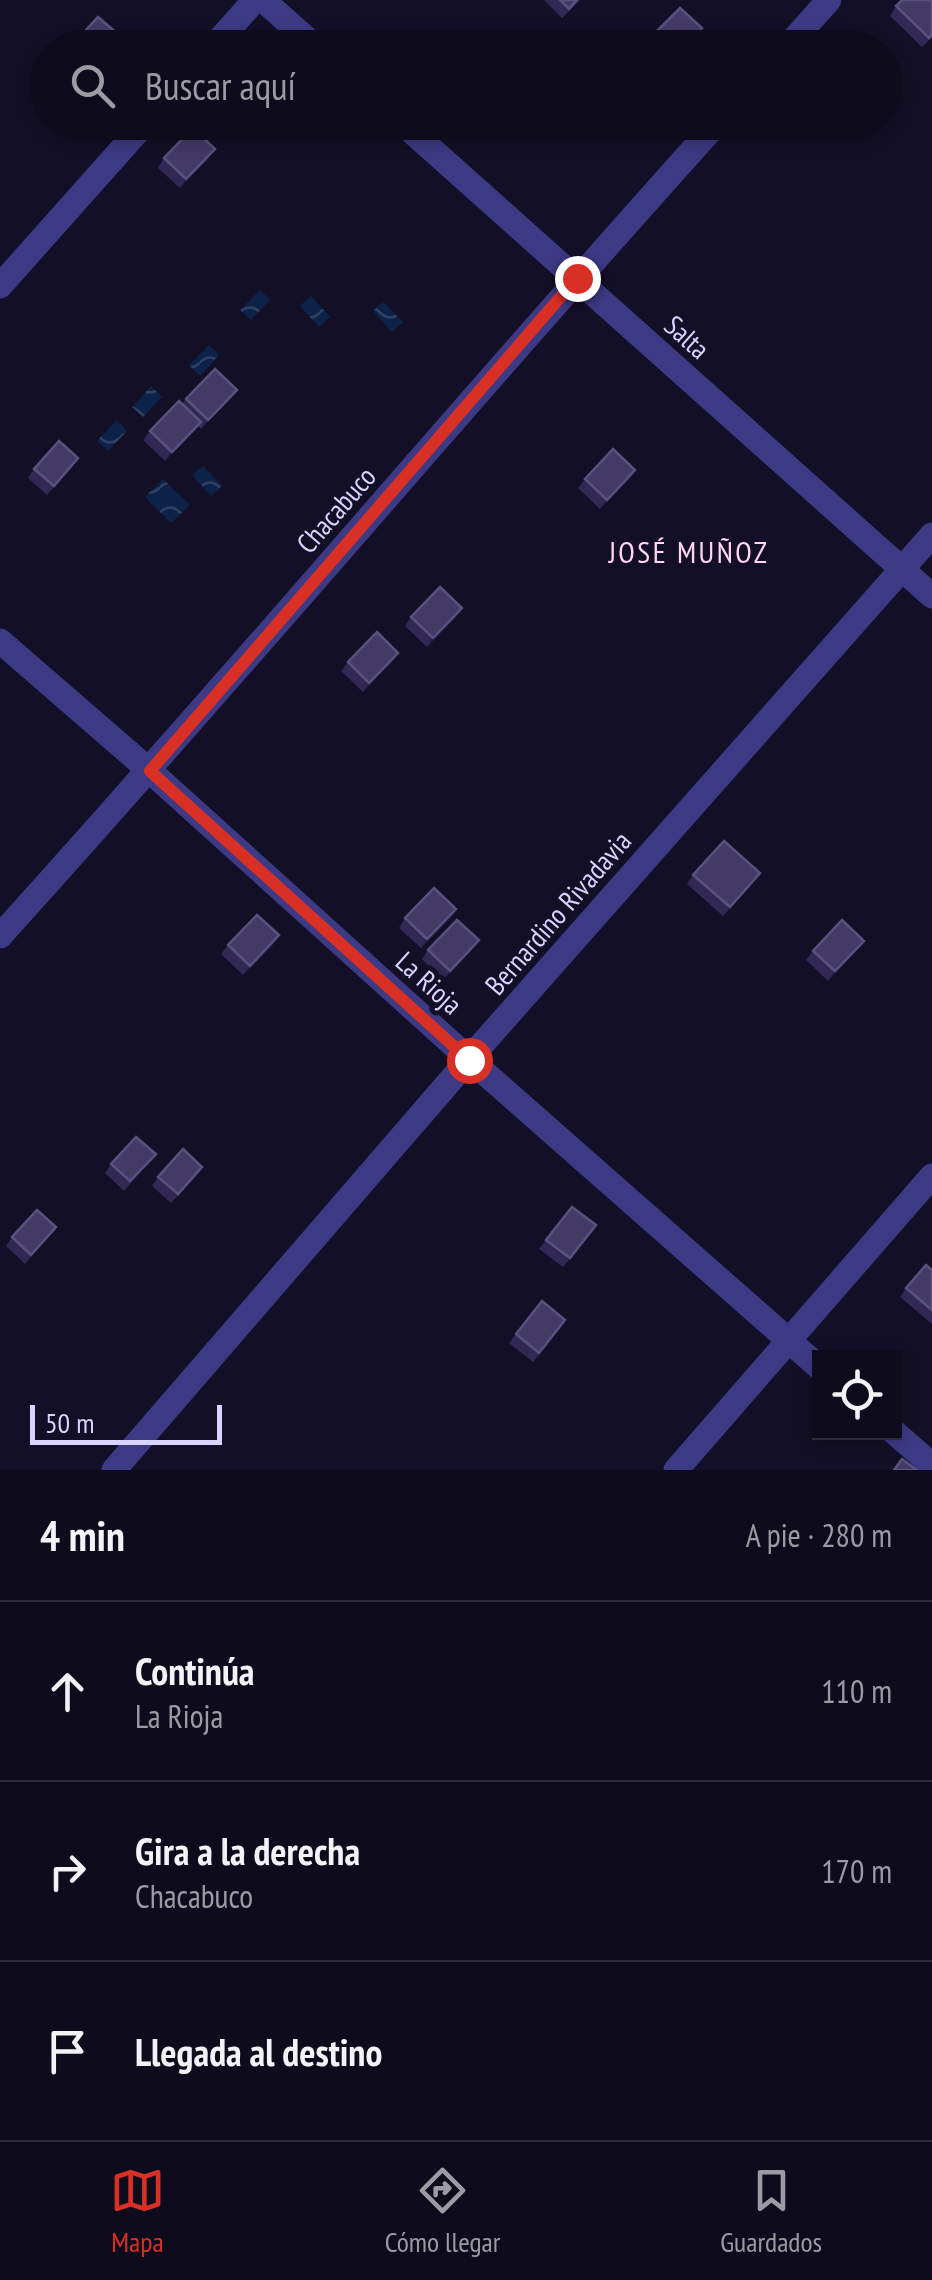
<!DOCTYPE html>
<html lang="es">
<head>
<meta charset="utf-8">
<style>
  body { margin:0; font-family:"PT Sans Narrow",sans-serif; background:#1c1929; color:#f1f3f6 }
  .controls { position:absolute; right:30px; bottom:30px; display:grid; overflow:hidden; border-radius:0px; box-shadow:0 5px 15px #0003 }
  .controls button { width:90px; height:90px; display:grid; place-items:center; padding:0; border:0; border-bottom:2px solid #2e2b3b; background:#0e0b1c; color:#f1f3f6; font:50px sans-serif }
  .scale { position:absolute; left:30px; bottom:25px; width:192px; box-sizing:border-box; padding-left:10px; border:5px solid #d9d4ff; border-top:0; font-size:28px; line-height:35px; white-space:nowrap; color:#d9d4ff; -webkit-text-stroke:8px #130f26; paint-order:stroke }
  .stop { position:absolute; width:30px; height:30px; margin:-22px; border:8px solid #d93025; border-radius:50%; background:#fff }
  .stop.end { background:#d93025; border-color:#fff; box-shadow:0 2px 10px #0008 }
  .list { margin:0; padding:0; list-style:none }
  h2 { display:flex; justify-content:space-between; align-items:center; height:130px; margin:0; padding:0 40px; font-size:42px }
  h2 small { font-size:32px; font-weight:400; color:#9b9ba3 }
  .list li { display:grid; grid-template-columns:65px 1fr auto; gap:30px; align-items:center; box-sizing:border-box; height:180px; padding:0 40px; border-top:2px solid #2e2b3b }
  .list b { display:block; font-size:38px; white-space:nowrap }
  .list p { margin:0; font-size:32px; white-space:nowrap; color:#9b9ba3 }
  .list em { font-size:32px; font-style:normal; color:#9b9ba3 }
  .icon { flex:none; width:55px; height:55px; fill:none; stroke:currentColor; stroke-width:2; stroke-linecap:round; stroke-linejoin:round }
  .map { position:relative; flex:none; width:932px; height:1470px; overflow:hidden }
  .search { position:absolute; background:#0e0b1c; box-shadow:0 5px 15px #0003; left:30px; right:30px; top:30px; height:110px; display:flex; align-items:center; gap:25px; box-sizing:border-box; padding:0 35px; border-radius:55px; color:#9b9ba3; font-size:38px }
  .sheet { height:670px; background:#0e0b1c }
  nav { display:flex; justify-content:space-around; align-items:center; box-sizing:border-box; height:140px; border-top:2px solid #2e2b3b; background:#0e0b1c; font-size:28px; color:#9b9ba3 }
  nav a { display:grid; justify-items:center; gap:5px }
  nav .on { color:#d93025 }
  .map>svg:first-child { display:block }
  .water { fill:url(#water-waves) }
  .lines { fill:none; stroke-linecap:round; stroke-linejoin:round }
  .minor { stroke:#3d3a85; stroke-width:25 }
  .wall { fill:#312854 }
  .shaded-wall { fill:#1d163a }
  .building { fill:#433a66; stroke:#5a527e; stroke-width:2.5 }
  .route { stroke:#d93025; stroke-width:12 }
  .labels { text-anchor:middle; stroke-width:10; stroke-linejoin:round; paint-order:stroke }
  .street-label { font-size:28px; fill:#d9d4ff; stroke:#130f26 }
  .neighbourhood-label { font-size:30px; letter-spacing:2.5px; fill:#ffd6f0; stroke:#130f26 }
</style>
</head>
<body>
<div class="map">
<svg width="932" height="1470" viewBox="0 0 932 1470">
  <defs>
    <pattern id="water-waves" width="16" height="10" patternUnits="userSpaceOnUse" patternTransform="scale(2.5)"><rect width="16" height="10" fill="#0c2248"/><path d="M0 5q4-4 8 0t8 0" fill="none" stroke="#2f4163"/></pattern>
  </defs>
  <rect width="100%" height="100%" fill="#130f26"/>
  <!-- water -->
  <g class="water">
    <path d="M260,290L270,300L251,320L240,310Z"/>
    <path d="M311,296L330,317L319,327L300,306Z"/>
    <path d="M383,302L403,322L392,332L373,311Z"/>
    <path d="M209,345L219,355L200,376L189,365Z"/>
    <path d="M151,386L162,397L143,417L132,407Z"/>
    <path d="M117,420L127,431L108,451L97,441Z"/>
    <path d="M203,466L222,486L211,496L192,475Z"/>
    <path d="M163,479L190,505L171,523L145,497Z"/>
  </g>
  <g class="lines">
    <!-- minor -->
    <g class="minor">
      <path d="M263,0L317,48"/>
      <path d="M212,48L255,0"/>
      <path d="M786,48L829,0"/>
      <path d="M401,122L932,596"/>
      <path d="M0,286L146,122"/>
      <path d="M0,641L150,771L469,1059L820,1368"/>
      <path d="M0,936C243,668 475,391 718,122"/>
      <path d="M894,1432L932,1465"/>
      <path d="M114,1470L469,1059L932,535"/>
      <path d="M676,1470L932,1176"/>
    </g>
  </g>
  <!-- wall -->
  <g class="wall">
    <path d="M544,0H580L562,18Z"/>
    <path d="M932,0V37L922,47L890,16L896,6Z"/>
    <path d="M702,28L686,48L645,47L651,37Z"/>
    <path d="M77,40L119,48H72Z"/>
    <path d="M205,122H239L223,140Z"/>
    <path d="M164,158H209L180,188L158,168Z"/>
    <path d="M186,399H230L201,429L198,426L165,461L143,440L150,431L182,404Z"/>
    <path d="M78,458L47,495L28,478L34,469Z"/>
    <path d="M585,479H629L600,509L578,488Z"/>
    <path d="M462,608L455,618L427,647L405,626L411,617Z"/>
    <path d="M398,653L392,662L363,692L341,671L348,662Z"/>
    <path d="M693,875L753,882L723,916L687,884Z"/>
    <path d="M456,909L450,919L421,948L399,928L405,918Z"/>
    <path d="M228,945H273L243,975L221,954Z"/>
    <path d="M428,950H472L443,980L422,959Z"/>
    <path d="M857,950L828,981L806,960L813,951Z"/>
    <path d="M156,1154L124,1191L105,1173L111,1164Z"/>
    <path d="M196,1176L171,1203L152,1186L158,1177Z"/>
    <path d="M56,1227L25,1264L6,1246L12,1237Z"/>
    <path d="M589,1234L563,1267L539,1249L546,1240Z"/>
    <path d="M932,1270V1324L900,1297L906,1288Z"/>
    <path d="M559,1329L533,1362L509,1343L516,1334Z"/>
  </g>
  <!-- shaded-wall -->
  <g class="shaded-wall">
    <path d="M215,149L209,158L180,188L186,179Z"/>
    <path d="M237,390L230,399L201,429L208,420Z"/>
    <path d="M201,422L194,431L165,461L172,452Z"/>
    <path d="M635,470L629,479L600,509L607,500Z"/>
    <path d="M462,608L455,618L427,647L433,638Z"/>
    <path d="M398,653L392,662L363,692L369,683Z"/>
    <path d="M456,909L450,919L421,948L427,939Z"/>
    <path d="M279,935L273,945L243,975L250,966Z"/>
    <path d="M479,940L472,950L443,980L450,971Z"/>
    <path d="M864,941L857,950L828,981L835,971Z"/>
  </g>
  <!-- building -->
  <g class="building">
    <path d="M560,0H577L569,9Z"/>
    <path d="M902,0H932V35L929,38L896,6Z"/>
    <path d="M680,8L702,28L683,48H662L651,37Z"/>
    <path d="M98,17L125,40L118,48H86L77,40Z"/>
    <path d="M221,122H237L229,131Z"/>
    <path d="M193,128L215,149L186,179L164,158Z"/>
    <path d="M215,369L237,390L208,420L186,399Z"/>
    <path d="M179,401L201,422L172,452L150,431Z"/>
    <path d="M59,441L78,458L54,486L34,469Z"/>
    <path d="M613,449L635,470L607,500L585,479Z"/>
    <path d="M440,587L462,608L433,638L411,617Z"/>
    <path d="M377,632L398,653L369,683L348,662Z"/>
    <path d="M724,841L760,873L730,907L693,875Z"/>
    <path d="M434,888L456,909L427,939L405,918Z"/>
    <path d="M257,915L279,935L250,966L228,945Z"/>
    <path d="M457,920L479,940L450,971L428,950Z"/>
    <path d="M842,920L864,941L835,971L813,951Z"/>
    <path d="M136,1137L156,1154L130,1181L111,1164Z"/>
    <path d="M183,1149L202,1167L178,1194L158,1177Z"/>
    <path d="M572,1207L596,1225L570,1258L546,1240Z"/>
    <path d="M37,1210L56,1227L31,1255L12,1237Z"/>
    <path d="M926,1265L932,1270V1310L906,1288Z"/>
    <path d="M542,1301L565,1320L539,1353L516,1334Z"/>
    <path d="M902,1459L917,1470H894Z"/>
  </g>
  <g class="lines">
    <!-- route -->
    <path class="route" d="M469,1060L150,771L577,278"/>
  </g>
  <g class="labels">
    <!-- street labels -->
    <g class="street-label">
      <text transform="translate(687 337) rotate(42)" y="10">Salta</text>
      <text transform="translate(336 510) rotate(-49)" y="10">Chacabuco</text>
      <text transform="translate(558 913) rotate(-49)" y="10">Bernardino Rivadavia</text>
      <text transform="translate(429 983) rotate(42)" y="10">La Rioja</text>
    </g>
    <!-- neighbourhood labels -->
    <g class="neighbourhood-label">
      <text x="689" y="563">JOSÉ MUÑOZ</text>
    </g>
  </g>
</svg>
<div class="controls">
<button><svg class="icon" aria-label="locate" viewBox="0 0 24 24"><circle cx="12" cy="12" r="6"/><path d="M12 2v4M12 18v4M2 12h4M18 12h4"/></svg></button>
</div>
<div class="scale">50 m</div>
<div class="stop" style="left:469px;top:1060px"></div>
<div class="stop end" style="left:577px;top:278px"></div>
<div class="search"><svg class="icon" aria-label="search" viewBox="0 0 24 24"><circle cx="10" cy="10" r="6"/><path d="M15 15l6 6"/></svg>Buscar aquí</div>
</div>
<section class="sheet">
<h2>4 min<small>A pie · 280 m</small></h2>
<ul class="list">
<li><svg class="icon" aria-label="ahead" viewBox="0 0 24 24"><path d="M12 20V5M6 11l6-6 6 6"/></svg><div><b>Continúa</b><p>La Rioja</p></div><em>110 m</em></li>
<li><svg class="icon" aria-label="right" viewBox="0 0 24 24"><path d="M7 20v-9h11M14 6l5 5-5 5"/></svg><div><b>Gira a la derecha</b><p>Chacabuco</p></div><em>170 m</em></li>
<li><svg class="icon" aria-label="arrive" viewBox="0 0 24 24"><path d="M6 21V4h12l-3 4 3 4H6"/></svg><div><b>Llegada al destino</b></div></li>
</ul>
</section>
<nav>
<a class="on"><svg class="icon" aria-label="map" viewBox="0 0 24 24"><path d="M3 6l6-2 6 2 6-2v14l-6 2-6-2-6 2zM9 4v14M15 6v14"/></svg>Mapa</a>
<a><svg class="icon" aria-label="directions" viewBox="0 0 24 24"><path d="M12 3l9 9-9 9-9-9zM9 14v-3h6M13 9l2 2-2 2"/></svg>Cómo llegar</a>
<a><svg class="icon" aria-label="saved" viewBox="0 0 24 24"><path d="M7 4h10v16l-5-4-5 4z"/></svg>Guardados</a>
</nav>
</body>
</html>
